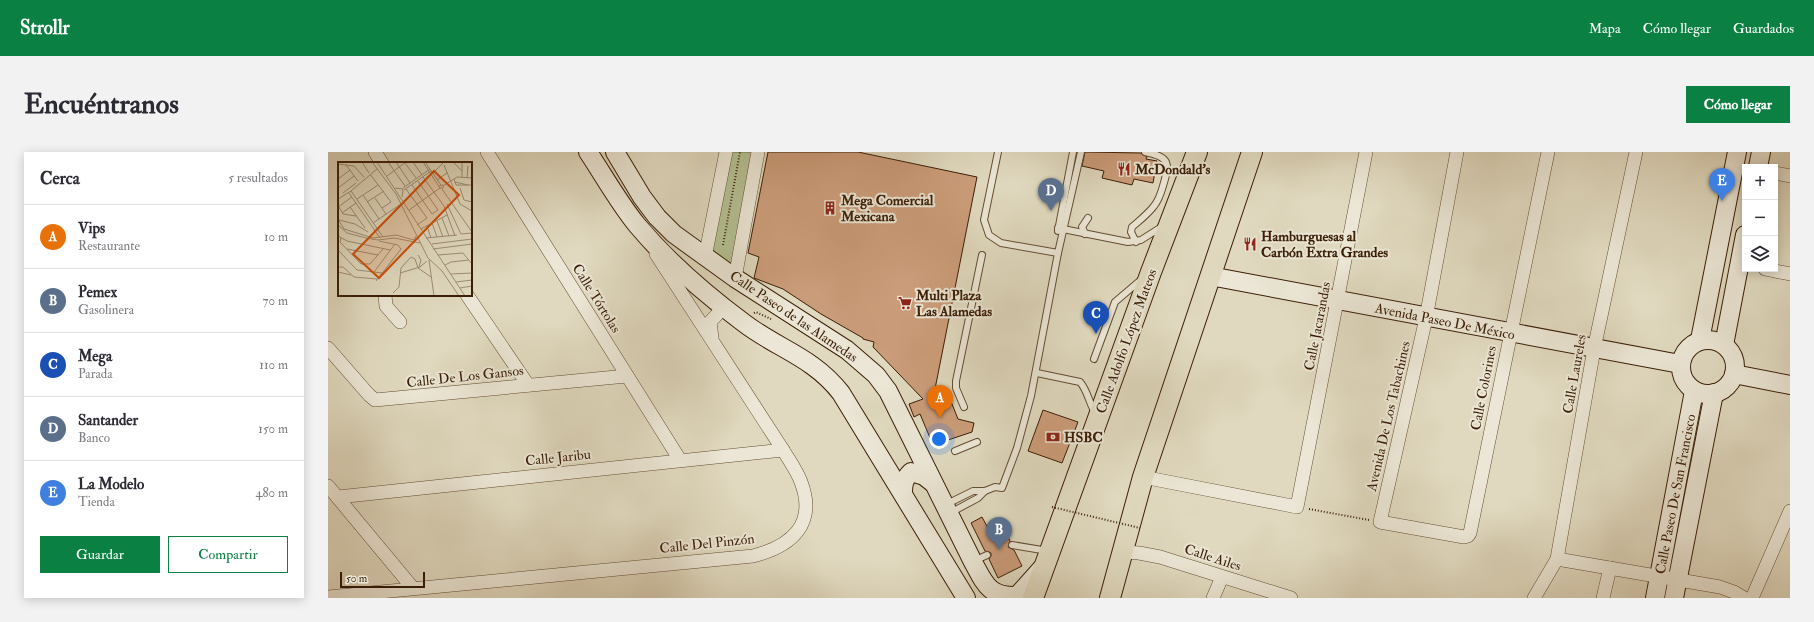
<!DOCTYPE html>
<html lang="es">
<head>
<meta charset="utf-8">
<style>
  body { margin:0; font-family:"IM FELL Double Pica",serif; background:#f2f2f3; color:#2b2b33 }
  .controls { position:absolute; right:12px; top:12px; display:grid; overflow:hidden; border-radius:0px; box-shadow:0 2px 10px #0003 }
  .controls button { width:36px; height:36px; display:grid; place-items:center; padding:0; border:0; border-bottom:1px solid #e1e1e2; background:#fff; color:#2b2b33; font:20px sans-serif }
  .scale { position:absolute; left:12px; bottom:10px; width:85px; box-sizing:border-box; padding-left:4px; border:2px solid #3b1e06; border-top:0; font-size:11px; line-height:14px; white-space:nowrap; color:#3b1e06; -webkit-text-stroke:3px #ebe6d5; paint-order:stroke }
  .you { position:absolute; left:611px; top:287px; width:14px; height:14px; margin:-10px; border:3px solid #fff; border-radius:50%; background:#1a73e8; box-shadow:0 0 0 6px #1a73e833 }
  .badge { display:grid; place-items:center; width:26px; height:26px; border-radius:50%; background:#0b8043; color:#fff; font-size:13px; font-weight:700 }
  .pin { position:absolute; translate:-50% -33px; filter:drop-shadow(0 1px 2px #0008) }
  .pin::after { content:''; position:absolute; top:21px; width:14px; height:12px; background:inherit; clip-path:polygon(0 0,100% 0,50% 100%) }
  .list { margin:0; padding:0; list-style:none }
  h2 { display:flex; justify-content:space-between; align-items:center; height:52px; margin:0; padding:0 16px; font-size:17px }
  h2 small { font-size:13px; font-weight:400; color:#7c7c81 }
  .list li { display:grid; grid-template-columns:26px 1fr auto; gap:12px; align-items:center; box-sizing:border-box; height:64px; padding:0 16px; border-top:1px solid #e1e1e2 }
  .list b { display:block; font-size:15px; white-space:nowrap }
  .list p { margin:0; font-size:13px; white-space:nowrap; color:#7c7c81 }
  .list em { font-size:13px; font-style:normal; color:#7c7c81 }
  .actions { display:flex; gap:8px; padding:12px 16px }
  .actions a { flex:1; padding:9px 0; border:1px solid #0b8043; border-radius:0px; text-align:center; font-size:14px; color:#0b8043 }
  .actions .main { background:#0b8043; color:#fff }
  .icon { flex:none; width:22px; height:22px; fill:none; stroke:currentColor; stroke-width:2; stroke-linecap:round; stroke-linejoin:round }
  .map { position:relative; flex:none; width:1462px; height:446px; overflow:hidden; border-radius:0px }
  header { display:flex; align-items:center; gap:24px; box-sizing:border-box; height:56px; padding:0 20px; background:#0b8043; color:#fff }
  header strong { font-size:19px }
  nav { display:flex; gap:22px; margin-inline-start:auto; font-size:14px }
  .intro { display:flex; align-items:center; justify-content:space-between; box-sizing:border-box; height:96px; padding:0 24px }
  h1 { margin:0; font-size:28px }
  .button { padding:10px 18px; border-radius:0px; background:#0b8043; color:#fff; font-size:14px; font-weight:700 }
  main { display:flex; gap:24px; padding:0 24px }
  aside { flex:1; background:#fff; border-radius:0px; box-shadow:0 2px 10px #0003 }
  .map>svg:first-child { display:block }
  .green { fill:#b3bf91; stroke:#776e4c }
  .building { fill:#cb9c79; stroke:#3b1e06 }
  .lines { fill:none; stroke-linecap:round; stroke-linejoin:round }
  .lane-casing { stroke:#644d34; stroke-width:8 }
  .street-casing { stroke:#644d34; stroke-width:14 }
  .secondary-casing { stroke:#3b1e06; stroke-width:20 }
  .primary-casing { stroke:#3b1e06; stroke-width:22 }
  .path { stroke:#3b1e06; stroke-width:2; stroke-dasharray:1 2; stroke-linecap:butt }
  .lane { stroke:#ebe6d5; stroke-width:6 }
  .street { stroke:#ebe6d5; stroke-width:13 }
  .secondary { stroke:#ebe6d5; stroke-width:18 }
  .primary { stroke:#e0d9bf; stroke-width:20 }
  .path-bridge { stroke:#3b1e06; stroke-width:2; stroke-dasharray:1 2; stroke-linecap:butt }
  .labels { text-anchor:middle; stroke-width:4; stroke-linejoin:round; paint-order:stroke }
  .poi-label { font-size:14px; font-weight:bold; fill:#3b1e06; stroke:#ebe6d5; text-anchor:start }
  .street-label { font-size:14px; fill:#3b1e06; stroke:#ebe6d5 }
  .inset-road { fill:none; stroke:#9e8e75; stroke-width:1 }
  .view { fill:#ce500b; fill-opacity:0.15; stroke:#ce500b; stroke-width:2 }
  .inset-edge { fill:none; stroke:#3b1e06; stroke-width:2 }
</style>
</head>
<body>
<header>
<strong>Strollr</strong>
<nav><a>Mapa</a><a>Cómo llegar</a><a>Guardados</a></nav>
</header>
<div class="intro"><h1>Encuéntranos</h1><a class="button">Cómo llegar</a></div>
<main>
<aside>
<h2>Cerca<small>5 resultados</small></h2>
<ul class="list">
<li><span class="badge" style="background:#e8710a">A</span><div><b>Vips</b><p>Restaurante</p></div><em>10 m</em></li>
<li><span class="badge" style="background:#5c6f8a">B</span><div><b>Pemex</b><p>Gasolinera</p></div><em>70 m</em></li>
<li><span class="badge" style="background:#1a4fb4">C</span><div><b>Mega</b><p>Parada</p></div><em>110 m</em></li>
<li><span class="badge" style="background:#5c6f8a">D</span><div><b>Santander</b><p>Banco</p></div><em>150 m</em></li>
<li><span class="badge" style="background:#3f7fe0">E</span><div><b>La Modelo</b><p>Tienda</p></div><em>480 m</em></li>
</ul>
<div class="actions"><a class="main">Guardar</a><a>Compartir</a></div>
</aside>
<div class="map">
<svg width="1462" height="446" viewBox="0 0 1462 446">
  <rect width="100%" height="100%" fill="#e0d9bf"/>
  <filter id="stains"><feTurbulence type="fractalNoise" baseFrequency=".005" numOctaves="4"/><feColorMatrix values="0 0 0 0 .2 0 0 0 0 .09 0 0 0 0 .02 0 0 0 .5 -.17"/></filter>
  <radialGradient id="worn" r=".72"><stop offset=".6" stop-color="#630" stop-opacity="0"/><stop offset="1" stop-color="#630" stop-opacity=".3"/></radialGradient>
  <!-- green -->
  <path class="green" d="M398,0H430L407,126L377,105Z"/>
  <!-- building -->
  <g class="building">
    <path d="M440,0H530L649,25L606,242L618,237L630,267L646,271L644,280L605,293L592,262L586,265L581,252L595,247L545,195L546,190L535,187V186L493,162L455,137L426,126L431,105L420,101Z"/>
    <path d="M757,0L813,1L819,5L818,7L829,9L825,31L806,27L804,33L774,26L776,19L754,14Z"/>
    <path d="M715,258L750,270L734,311L700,299Z"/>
    <path d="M654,365L662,380L674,373L682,389L680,395L686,398L694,414L670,426L661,407L663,404V401L657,399L643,371Z"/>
  </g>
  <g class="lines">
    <!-- lane casing -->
    <g class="lane-casing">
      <g id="lane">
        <path d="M670,0L656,68L661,83L673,91L730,101"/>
        <path d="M730,76L800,90L813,88L835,74"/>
        <path d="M730,79L745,0"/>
        <path d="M757,82L754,75L760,66"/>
        <path d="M808,90L803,80L804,75C811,69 820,62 826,54C831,48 833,41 835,34C842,11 842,5 817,0"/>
        <path d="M766,207L787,150L814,127"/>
        <path d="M709,221L752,230C760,239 761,252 768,262"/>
        <path d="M636,255L628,236V229L654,103"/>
        <path d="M627,299L649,290"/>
        <path d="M619,352L645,339H657L667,335L674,336L689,296L703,244L730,101L753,0"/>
        <path d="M622,361L650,346L657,339"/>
        <path d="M684,393L720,399"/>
        <path d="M646,409L659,403"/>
      </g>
    </g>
    <!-- street casing -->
    <g class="street-casing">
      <g id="street">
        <path d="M47,0L54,11"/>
        <path d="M159,0L352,308"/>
        <path d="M1129,0L1098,166L1052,370L1136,385L1140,384L1142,381L1220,0"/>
        <path d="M1447,21L1462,24"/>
        <path d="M377,105L398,0"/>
        <path d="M1437,117L1462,122"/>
        <path d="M407,126L430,0"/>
        <path d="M57,143L58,154L72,170"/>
        <path d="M139,143L200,233"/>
        <path d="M384,186L382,170L396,155"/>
        <path d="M0,196L41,243L47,248L299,224"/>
        <path d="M815,325L969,355L1038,0"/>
        <path d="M0,334L84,435"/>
        <path d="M10,345L455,298"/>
        <path d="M796,400L811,401L832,405L963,446"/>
        <path d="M1229,407L1392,435L1406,440L1416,446"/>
        <path d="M0,445L425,404C464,394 489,372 473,330C469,319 461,308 455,298L328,102"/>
        <path d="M885,446L894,425"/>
        <path d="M1206,446L1229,407L1266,197L1308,0"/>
        <path d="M1275,446L1282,416"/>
        <path d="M1424,446L1462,359"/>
      </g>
    </g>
    <!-- secondary casing -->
    <g class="secondary-casing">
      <g id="secondary">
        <path d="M260,0C276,24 291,51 309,73C340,110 377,142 416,171C450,197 485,205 513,241L638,446"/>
        <path d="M287,0L314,45L329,65L346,82L407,126L519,198L548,223L560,239L645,410C657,432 661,445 689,444L715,415"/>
        <path d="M1430,15L1433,0"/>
        <path d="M882,124L1352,212"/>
        <circle cx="1380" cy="215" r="27"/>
        <path d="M1372,188L1409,0"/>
        <path d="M1396,193L1417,83"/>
        <path d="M1406,222L1462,233"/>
        <path d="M575,341C575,332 576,327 583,320L596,324L605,331"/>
        <path d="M1327,446L1366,239"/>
        <path d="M1346,446L1386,241"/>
      </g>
    </g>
    <!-- primary casing -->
    <g class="primary-casing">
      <g id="primary">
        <path d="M705,446L823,120L869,0"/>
        <path d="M782,446L815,325L924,0"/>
      </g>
    </g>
    <!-- path -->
    <g class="path">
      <path d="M395,93L412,0"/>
      <path d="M426,161L428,160L443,167"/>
      <path d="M981,357L1041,368"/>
    </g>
    <!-- lane -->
    <use href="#lane" class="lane"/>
    <!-- street -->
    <use href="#street" class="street"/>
    <!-- secondary -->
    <use href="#secondary" class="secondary"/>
    <!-- primary -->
    <use href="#primary" class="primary"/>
    <!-- path-bridge -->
    <path class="path-bridge" d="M724,355L812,376"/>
  </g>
  <!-- icons -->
  <defs>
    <g id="restaurant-bare" transform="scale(1.08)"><path d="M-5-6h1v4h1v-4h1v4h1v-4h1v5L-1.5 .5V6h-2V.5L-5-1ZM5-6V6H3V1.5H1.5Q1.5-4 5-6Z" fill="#8f2418" stroke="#ebe6d5" stroke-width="2.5" paint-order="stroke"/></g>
    <g id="building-bare" transform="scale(1.08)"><path d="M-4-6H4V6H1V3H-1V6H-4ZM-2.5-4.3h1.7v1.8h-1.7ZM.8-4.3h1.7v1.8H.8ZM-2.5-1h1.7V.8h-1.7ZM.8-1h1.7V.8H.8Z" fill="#8f2418" stroke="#ebe6d5" stroke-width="2.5" paint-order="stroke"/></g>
    <g id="supermarket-bare" transform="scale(1.08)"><path d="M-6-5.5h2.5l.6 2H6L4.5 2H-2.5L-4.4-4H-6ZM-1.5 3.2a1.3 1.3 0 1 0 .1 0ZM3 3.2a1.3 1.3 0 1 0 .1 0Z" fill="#8f2418" stroke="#ebe6d5" stroke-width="2.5" paint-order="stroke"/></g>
    <g id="bank-bare" transform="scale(1.08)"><path d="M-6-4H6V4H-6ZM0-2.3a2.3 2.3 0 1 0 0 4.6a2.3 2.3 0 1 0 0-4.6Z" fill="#8f2418" stroke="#ebe6d5" stroke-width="2.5" paint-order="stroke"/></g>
  </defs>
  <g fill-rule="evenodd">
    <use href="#restaurant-bare" x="796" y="17"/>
    <use href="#building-bare" x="502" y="56"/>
    <use href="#restaurant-bare" x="922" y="92"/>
    <use href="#supermarket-bare" x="577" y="151"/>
    <use href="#bank-bare" x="725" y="285"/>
  </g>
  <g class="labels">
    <!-- poi labels -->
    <g class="poi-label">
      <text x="807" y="22">McDondald's</text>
      <text x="513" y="53">Mega Comercial<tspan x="513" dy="16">Mexicana</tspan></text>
      <text x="933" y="89">Hamburguesas al<tspan x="933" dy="16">Carbón Extra Grandes</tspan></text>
      <text x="588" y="148">Multi Plaza<tspan x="588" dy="16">Las Alamedas</tspan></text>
      <text x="736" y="290">HSBC</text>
    </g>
    <!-- street labels -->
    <g class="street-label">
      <text transform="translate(269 146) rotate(58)" y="5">Calle Tórtolas</text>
      <text transform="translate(466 164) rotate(34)" y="5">Calle Paseo de las Alamedas</text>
      <text transform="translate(1117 169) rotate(11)" y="5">Avenida Paseo De México</text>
      <text transform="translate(989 174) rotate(-79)" y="5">Calle Jacarandas</text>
      <text transform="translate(798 189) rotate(-70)" y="5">Calle Adolfo López Mateos</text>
      <text transform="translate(1246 222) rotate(-80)" y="5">Calle Laureles</text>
      <text transform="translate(137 224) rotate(-6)" y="5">Calle De Los Gansos</text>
      <text transform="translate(1155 236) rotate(-79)" y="5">Calle Colorines</text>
      <text transform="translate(1060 264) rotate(-77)" y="5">Avenida De Los Tabachines</text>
      <text transform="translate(230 305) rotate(-6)" y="5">Calle Jaribu</text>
      <text transform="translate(1347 342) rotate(-79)" y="5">Calle Paseo De San Francisco</text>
      <text transform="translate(379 391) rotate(-6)" y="5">Calle Del Pinzón</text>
      <text transform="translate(885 405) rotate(18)" y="5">Calle Ailes</text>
    </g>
  </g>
  <!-- overview -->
  <g transform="translate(10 10)">
    <rect width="134" height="134" fill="#e0d9bf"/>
    <path class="inset-road" d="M24,0L31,11M34,0L58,32L90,96L104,109L121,134M39,0L127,134M50,0L67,24M58,0L72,21M75,0L84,13M85,0L102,26H105V23L101,24M87,0L103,23M115,0L124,9M67,1L78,16M0,2L16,4L26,15M8,3L20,19M106,3L122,42L134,49M32,12L53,40L44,46M94,12L106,0M49,14L68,0M85,15L106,44L117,74M124,15V0M129,16L130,4M0,17L12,8M116,17L118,23H133M99,18L109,11M117,20L130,23M74,23L94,52L100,48L80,19M105,24L119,15L134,16M0,26L16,14M57,26L65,27L64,35M65,26L92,7M122,26L126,38L134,40M68,27L89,56L79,63M104,27L134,70M66,28L93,9M13,29L45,75M5,31L18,21M11,31L42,76M25,33L41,57M37,36L48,52M0,37L13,29L39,7M19,37L40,23M29,40L46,29M109,42L123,72L134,71M0,45L14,35M1,45L5,52L18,54M12,45L27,66M71,48L102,26M4,51L18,41M104,56L111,74M0,57L6,67L35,76L58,73L76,78L78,74M1,58L17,62L30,70M99,59L105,75M35,61L63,42M94,61L99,75M0,63L9,71L28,76L40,78L56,76L82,81M89,64L93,76M83,67L109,53M0,74L9,79L52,88M3,76L2,80L23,102H32L45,87M88,76L119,73M94,82L134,77M9,87L40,93M95,87L134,82M0,88L19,108L44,111M80,93L83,98L81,105M100,93L125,91L134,102M91,98L96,134M107,103L113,100L131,98M0,105H5L16,115L39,117M0,110L13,113M36,110L57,82M62,111L82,105L89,99M113,112L134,111M38,119L63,87L60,83L41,79M118,120L134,118M122,126L134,124M55,131L61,125L63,106L73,95L77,97L80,106L93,115"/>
    <path class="view" d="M96,9L121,33L41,116L15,92Z"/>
    <rect width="134" height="134" class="inset-edge"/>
  </g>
  <rect width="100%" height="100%" filter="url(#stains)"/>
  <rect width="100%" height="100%" fill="url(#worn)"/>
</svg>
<div class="controls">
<button>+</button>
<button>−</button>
<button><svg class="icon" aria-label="layers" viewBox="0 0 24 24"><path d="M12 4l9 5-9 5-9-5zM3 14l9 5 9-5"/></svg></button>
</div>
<div class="scale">50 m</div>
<div class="you"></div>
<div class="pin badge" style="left:612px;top:266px;background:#e8710a">A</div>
<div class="pin badge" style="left:671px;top:398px;background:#5c6f8a">B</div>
<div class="pin badge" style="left:768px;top:182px;background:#1a4fb4">C</div>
<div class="pin badge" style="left:723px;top:59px;background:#5c6f8a">D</div>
<div class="pin badge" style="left:1394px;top:49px;background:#3f7fe0">E</div>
</div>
</main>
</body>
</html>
